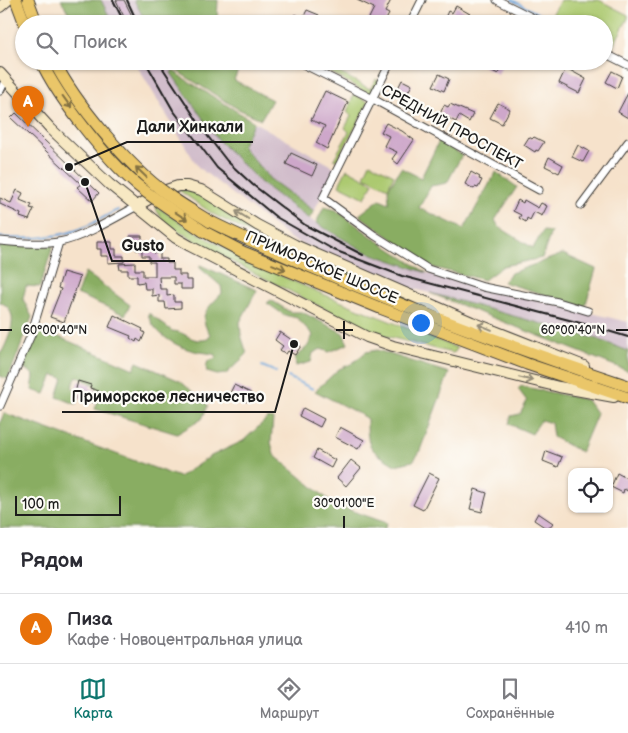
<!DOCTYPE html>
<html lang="ru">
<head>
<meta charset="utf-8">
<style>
  body { margin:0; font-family:"Balsamiq Sans",sans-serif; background:#f2f2f3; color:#2b2b33 }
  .controls { position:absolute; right:15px; bottom:15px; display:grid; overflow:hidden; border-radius:10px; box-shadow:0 1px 4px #0004 }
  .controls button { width:45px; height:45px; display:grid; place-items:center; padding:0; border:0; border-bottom:1px solid #e1e1e2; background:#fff; color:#2b2b33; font:25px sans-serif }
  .scale { position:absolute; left:15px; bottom:12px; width:106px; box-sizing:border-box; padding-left:5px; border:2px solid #1c1c1c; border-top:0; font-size:14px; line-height:18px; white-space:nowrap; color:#1c1c1c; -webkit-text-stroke:4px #fdfcf7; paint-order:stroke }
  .you { position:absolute; left:420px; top:322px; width:18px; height:18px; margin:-12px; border:4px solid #fff; border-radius:50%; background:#1a73e8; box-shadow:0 0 0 8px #1a73e833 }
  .badge { display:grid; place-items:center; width:32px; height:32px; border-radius:50%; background:#0f766e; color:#fff; font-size:16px; font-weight:700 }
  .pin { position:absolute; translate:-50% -41px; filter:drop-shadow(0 1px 2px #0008) }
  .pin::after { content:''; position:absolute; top:26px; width:18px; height:15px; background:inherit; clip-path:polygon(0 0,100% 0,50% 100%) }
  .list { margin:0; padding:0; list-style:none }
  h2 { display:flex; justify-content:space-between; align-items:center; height:65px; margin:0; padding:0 20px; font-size:21px }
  h2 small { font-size:16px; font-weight:400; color:#7c7c81 }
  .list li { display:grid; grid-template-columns:32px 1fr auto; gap:15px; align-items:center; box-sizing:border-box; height:70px; padding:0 20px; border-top:1px solid #e1e1e2 }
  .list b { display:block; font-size:19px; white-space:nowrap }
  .list p { margin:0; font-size:16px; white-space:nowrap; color:#7c7c81 }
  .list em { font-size:16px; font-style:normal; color:#7c7c81 }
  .icon { flex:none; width:28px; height:28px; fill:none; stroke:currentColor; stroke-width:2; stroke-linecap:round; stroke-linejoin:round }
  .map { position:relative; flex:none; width:628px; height:528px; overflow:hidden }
  .search { position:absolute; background:#fff; box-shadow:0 1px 4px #0004; left:15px; right:15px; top:15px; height:55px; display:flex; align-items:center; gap:12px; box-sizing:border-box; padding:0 18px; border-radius:28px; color:#7c7c81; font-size:19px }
  .sheet { height:135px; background:#fff }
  nav { display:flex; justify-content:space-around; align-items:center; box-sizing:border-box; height:70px; border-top:1px solid #e1e1e2; background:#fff; font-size:14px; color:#7c7c81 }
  nav a { display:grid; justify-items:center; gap:2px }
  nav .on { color:#0f766e }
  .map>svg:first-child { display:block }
  .industrial { fill:#d1bdcb }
  .green { fill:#acc970; stroke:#647246 }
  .forest { fill:#89ad62; stroke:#52643f }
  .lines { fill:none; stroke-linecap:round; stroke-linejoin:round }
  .stream { stroke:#69a3d9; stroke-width:2 }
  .building { fill:#cea7ca }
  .street-casing { stroke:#3d3a36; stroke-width:9 }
  .secondary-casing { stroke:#3d3a36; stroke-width:12 }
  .primary-casing { stroke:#3d3a36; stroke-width:13 }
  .street { stroke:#fff; stroke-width:7 }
  .secondary { stroke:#f7e8c3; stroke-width:10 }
  .primary { stroke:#eac669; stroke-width:11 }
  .rail { stroke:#1c1c1c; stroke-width:2 }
  .primary-bridge-casing { stroke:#3d3a36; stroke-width:13; stroke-linecap:butt }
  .primary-bridge { stroke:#eac669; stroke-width:11 }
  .oneway { stroke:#837142 }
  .oneway2 { stroke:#948c78 }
  .ticks { fill:none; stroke:#1c1c1c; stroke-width:2 }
  .labels { text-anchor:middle; stroke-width:4.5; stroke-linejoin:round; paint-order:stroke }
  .street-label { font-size:15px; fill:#1c1c1c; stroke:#fdfcf7 }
  .ticks-label { font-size:12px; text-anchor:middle; fill:#1c1c1c; stroke:#fdfcf7; stroke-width:4.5; stroke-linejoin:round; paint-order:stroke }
  .leader { fill:none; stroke:#1c1c1c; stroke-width:2 }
  .callout-dot { fill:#1c1c1c; stroke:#fdfcf7; stroke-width:2 }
  .callout-label { font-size:16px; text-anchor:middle; font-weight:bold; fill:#1c1c1c; stroke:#fdfcf7; stroke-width:4.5; stroke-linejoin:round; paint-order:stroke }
</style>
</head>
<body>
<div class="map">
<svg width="628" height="528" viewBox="0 0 628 528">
  <rect width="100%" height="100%" fill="#fdfcf7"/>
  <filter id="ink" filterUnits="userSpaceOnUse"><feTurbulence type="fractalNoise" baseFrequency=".02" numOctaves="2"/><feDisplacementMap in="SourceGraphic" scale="10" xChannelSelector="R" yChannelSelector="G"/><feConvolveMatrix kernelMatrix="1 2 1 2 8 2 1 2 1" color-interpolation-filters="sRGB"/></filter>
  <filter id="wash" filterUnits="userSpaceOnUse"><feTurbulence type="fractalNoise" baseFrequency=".0096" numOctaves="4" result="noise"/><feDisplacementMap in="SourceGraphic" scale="20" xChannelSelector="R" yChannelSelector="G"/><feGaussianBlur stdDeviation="1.12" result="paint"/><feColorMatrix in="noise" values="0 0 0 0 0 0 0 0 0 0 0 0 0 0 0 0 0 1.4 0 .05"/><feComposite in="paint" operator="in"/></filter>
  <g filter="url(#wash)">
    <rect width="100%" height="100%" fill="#f6e2cb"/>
    <!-- industrial -->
    <g class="industrial">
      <path d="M101,0H134L147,24H113Z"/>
      <path d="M134,61H178L172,73L260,182L309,219L364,251L427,273L628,322V351L597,339L389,282L291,239L198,167Z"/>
      <path d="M254,122L336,168L314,211L270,179L242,146Z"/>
    </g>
    <!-- green -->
    <g class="green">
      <path d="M560,0H599L628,15V18L611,50L604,46V24H559L550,19Z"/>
      <path d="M310,61H317L370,89L376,79L379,81L371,95Z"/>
      <path d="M354,94L369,102L337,161L334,159L349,132L345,128L351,116L347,112Z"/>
      <path d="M370,163L394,175L388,188L364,176Z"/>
      <path d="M347,169L373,183L365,198L339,185Z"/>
      <path d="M177,189L201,193L264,233L460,322L247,232L213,214Z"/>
      <path d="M156,206C248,270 354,306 457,348L455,352L452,353L370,332L217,254L177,230L162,219L157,211Z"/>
    </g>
    <!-- forest -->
    <g class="forest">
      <path d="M61,0H101L113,24H75Z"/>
      <path d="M134,0H218L217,21L219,24H147Z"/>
      <path d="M178,61H242L234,80L272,100L261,119L238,109L180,73L174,68Z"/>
      <path d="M173,70L180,76L254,122L242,146L270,179L314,211L309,219L260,182L218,140L171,73Z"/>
      <path d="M439,141L462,155L447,183L431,186L419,208L464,229L496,172L517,187L495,220L499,227L533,248L543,231L551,232L542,258L503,266L484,280L431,267L359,215L380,199L389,203L388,189L401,168L421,178Z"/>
      <path d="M324,207L336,210L375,239L427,273L364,251L316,223Z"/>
      <path d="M0,245L53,246L40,287L26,286L23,299L32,317L8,379L0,376V352H2C9,337 22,312 0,302Z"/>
      <path d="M563,254L596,269L585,307L503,282L511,273Z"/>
      <path d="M200,265L257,290L240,322L241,335L247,354L226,374L217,375L207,372L206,367L208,361L216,358V355C210,353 206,353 200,352C179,349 154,335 148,314H150L172,331C186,331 191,344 208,339L210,334C196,314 209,308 222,293L221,286L200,268Z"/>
      <path d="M85,272L130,305L125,315L77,294Z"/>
      <path d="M430,293L597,339L628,351V371Z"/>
      <path d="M271,300L290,312H302L343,333L348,344L329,352L321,349L313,353L311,362L296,366L295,358L308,346L313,335L297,318L284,315L267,303Z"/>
      <path d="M38,328L134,369L137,362L180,381L208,405L202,419L177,434L95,409L101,392L92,384L77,376L72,387L80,395L76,404L57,397L63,378L53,375L45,394L32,390L34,376L29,371L23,369Z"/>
      <path d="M377,350L449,373L419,453L413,461L395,465C369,449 367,449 367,418L315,391L339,369L351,364L366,352Z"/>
      <path d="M521,386L587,400L597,414L581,452L553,437L551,423L541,420L532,434L509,424L511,416L520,414L527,401L518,389Z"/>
      <path d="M4,413L179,477L211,456L243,441L268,418L273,419L271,442L274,455L335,505L387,523L385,528H0V423Z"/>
    </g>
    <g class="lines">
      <!-- stream -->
      <g class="stream">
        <path d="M512,0L541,15"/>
        <path d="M550,19L559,24"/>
        <path d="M604,46L611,50"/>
        <path d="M616,53L628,58"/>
        <path d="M0,237C24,240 54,238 77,230C91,225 105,216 118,210"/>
        <path d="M262,366L276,372"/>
        <path d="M288,377L313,389"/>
      </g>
    </g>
    <g id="blocks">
      <!-- building -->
      <g class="building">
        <path d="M116,0H124L132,16L125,19Z"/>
        <path d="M357,0H391L385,12L389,14L384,24H366L374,8Z"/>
        <path d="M456,6L470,14L465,24H447L443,22L448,11L452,13Z"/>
        <path d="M307,10L319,15L316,21L311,19L310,21L317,24H290L295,14L303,18Z"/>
        <path d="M473,61H495L502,65L498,74Z"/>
        <path d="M566,68L586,79L579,93L559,83Z"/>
        <path d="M612,71L622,76L617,88L606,82Z"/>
        <path d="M439,74L449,79L444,91L433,86Z"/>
        <path d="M402,80L412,85L404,99L395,94Z"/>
        <path d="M325,91L348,102L327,149L316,143L325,126L311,120Z"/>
        <path d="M628,93V118L618,112Z"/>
        <path d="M498,103L510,109L502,124L490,118Z"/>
        <path d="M450,104L473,114L469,122L459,116L456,122L440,114L444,105L448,107Z"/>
        <path d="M16,113L99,193L92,201L77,187L81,184L11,118Z"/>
        <path d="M386,123L402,131L414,140L398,164L392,159L397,152L384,146L389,136L381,132Z"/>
        <path d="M529,137L532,139L534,137L544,142L538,151L536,150L535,152L524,145Z"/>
        <path d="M578,145L589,151L583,162L572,157Z"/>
        <path d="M291,153L317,165L312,176L286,164Z"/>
        <path d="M549,157L563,165L559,173L545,166Z"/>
        <path d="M471,172L480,177L479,179L482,180L478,188L475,187L474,189L465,184Z"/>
        <path d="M17,190L23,193L20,200L32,205L30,208L34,209L29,220L20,217L21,214L0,204V198L11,203Z"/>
        <path d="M518,200L523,203L524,200L538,208L541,203L547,206L542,216L534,212L530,220L527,218L526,222L519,218L521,215L513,211Z"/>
        <path d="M130,236H142V242H148V247H154V253H160V259H167V263H173V270H179V275H186V280H192V289H181V284H174V277H159L160,289H167V296L174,295V302H181V308L166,309L165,302H159V295L152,296V289H145L144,282L137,283V276H128V270H120L119,264L135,263V270H143V276H155V262H149V256H142V250H136V245H130Z"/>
        <path d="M97,242H112V249H116V256H124V262L108,263V256H101V249H97Z"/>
        <path d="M63,272L80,277L64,322L50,317L61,289L58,288Z"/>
        <path d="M114,315L143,329L142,331L145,333L141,342L137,339L136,342L130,338L131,336L109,327Z"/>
        <path d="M280,332L301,346L295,355L288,351L286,354L280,350L283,346L275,340Z"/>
        <path d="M78,381L91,385L90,388L99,391L95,403L80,398L81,393L76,389Z"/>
        <path d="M234,385L251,393L247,402L230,393Z"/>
        <path d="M303,408L324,419L320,427L299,416Z"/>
        <path d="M340,427L364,440L358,449L335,437Z"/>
        <path d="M317,450L335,460L331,468L313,458Z"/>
        <path d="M546,451L562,457L558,467L543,461Z"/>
        <path d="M351,460L361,468L346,486L337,478Z"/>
        <path d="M429,473L439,478L423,510L413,505Z"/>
        <path d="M617,473L628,479V491L624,489L623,493L611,487Z"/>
        <path d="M475,489L487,493L482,512L470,509Z"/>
        <path d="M538,513L553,523L549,528H546L534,520Z"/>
      </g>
    </g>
  </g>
  <g filter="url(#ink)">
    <use href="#blocks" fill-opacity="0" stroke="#3d3a36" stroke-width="1"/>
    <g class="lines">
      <!-- street casing -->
      <g class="street-casing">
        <g id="street">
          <path d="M497,0L545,24"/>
          <path d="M410,24L422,0"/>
          <path d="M604,53L628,65"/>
          <path d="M297,61L373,99L539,190"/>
          <path d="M391,61L323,198L374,235L428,269L483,287L558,302L588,311"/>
          <path d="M0,91L6,79"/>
          <path d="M581,205L628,142"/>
          <path d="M0,241C19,243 40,245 59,242C80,239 117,217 137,206"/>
          <path d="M0,406L31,335L59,242"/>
        </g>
      </g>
      <!-- secondary casing -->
      <g class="secondary-casing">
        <g id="secondary">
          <path d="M0,7L8,0"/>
          <path d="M0,73L51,129L109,184L176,238L190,246L367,337L393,346L559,387L614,397"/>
          <path d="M137,206L163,191L178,186H187L201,190L257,225L295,245L472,322L584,366"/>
        </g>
      </g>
      <!-- primary casing -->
      <g class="primary-casing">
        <g id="primary">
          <path d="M16,0L25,24"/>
          <path d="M28,0L37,24"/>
          <path d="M209,221C251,242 294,260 337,278C432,318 530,353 628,386"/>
          <path d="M203,231L243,252L380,308L527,364L628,398"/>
        </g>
      </g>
      <!-- street -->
      <use href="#street" class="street"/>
      <!-- secondary -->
      <use href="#secondary" class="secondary"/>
      <!-- primary -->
      <use href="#primary" class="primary"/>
      <!-- rail -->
      <g class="rail">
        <path d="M113,0L125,24"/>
        <path d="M127,0L138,24"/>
        <path d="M145,61L173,110L217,168L276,217L334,250L402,276L588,325L628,337"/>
        <path d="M158,61L206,134L227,161L253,185L305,225L363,255"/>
      </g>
      <!-- primary-bridge casing -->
      <g class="primary-bridge-casing">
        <g id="primary-bridge">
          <path d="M41,61C58,98 106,159 137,185C158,202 181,216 203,231"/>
          <path d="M54,61C75,103 129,167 167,194C180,204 195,212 209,221"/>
        </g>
      </g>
      <!-- primary-bridge -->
      <use href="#primary-bridge" class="primary-bridge"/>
    </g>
    <!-- one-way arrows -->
    <defs><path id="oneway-shaft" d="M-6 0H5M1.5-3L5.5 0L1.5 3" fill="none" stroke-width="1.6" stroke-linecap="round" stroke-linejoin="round" transform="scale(1.25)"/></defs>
    <g class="oneway">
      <use href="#oneway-shaft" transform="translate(67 102) rotate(54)"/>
      <use href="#oneway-shaft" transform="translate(141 172) rotate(-136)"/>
      <use href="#oneway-shaft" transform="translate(181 216) rotate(33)"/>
      <use href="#oneway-shaft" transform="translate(279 267) rotate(22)"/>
    </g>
    <g class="oneway2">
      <use href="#oneway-shaft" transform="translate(242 215) rotate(-148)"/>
      <use href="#oneway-shaft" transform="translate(485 327) rotate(-158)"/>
      <use href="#oneway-shaft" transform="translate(526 379) rotate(14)"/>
    </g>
  </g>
  <!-- ticks -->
  <path class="ticks" d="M344,321V339M0,330H12M336,330H353M616,330H628M344,516V528"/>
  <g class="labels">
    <!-- street labels -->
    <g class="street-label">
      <text transform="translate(452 127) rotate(29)" y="5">СРЕДНИЙ ПРОСПЕКТ</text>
      <text transform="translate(322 267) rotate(23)" y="5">ПРИМОРСКОЕ ШОССЕ</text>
    </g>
  </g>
  <g class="ticks-label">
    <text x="55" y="334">60°00'40"N</text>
    <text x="573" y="334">60°00'40"N</text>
    <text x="344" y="507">30°01'00"E</text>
  </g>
  <!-- callouts -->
  <path class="leader" d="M69 167L127 142H253M85 182L112 261H175M294 344L275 412H62"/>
  <g class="callout-dot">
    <circle cx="69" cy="167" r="5"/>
    <circle cx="85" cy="182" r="5"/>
    <circle cx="294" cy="344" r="5"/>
  </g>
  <g class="callout-label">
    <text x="190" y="132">Дали Хинкали</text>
    <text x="143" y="251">Gusto</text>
    <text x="168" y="402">Приморское лесничество</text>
  </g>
</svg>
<div class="controls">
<button><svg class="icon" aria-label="locate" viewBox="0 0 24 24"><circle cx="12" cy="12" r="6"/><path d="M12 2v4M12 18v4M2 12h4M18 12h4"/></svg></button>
</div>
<div class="scale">100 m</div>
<div class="you"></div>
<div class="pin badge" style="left:28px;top:127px;background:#e8710a">A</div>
<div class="search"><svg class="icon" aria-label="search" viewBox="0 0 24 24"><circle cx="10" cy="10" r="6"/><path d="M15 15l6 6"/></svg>Поиск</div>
</div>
<section class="sheet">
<h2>Рядом<small></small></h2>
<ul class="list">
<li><span class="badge" style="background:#e8710a">A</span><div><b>Пиза</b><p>Кафе · Новоцентральная улица</p></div><em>410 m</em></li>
</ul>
</section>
<nav>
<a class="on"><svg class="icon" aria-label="map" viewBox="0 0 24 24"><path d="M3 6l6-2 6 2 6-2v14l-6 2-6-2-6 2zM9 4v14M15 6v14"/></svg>Карта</a>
<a><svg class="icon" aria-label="directions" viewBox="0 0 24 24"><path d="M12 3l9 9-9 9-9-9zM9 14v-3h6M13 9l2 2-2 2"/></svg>Маршрут</a>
<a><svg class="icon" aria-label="saved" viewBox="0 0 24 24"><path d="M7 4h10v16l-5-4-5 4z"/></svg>Сохранённые</a>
</nav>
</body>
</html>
